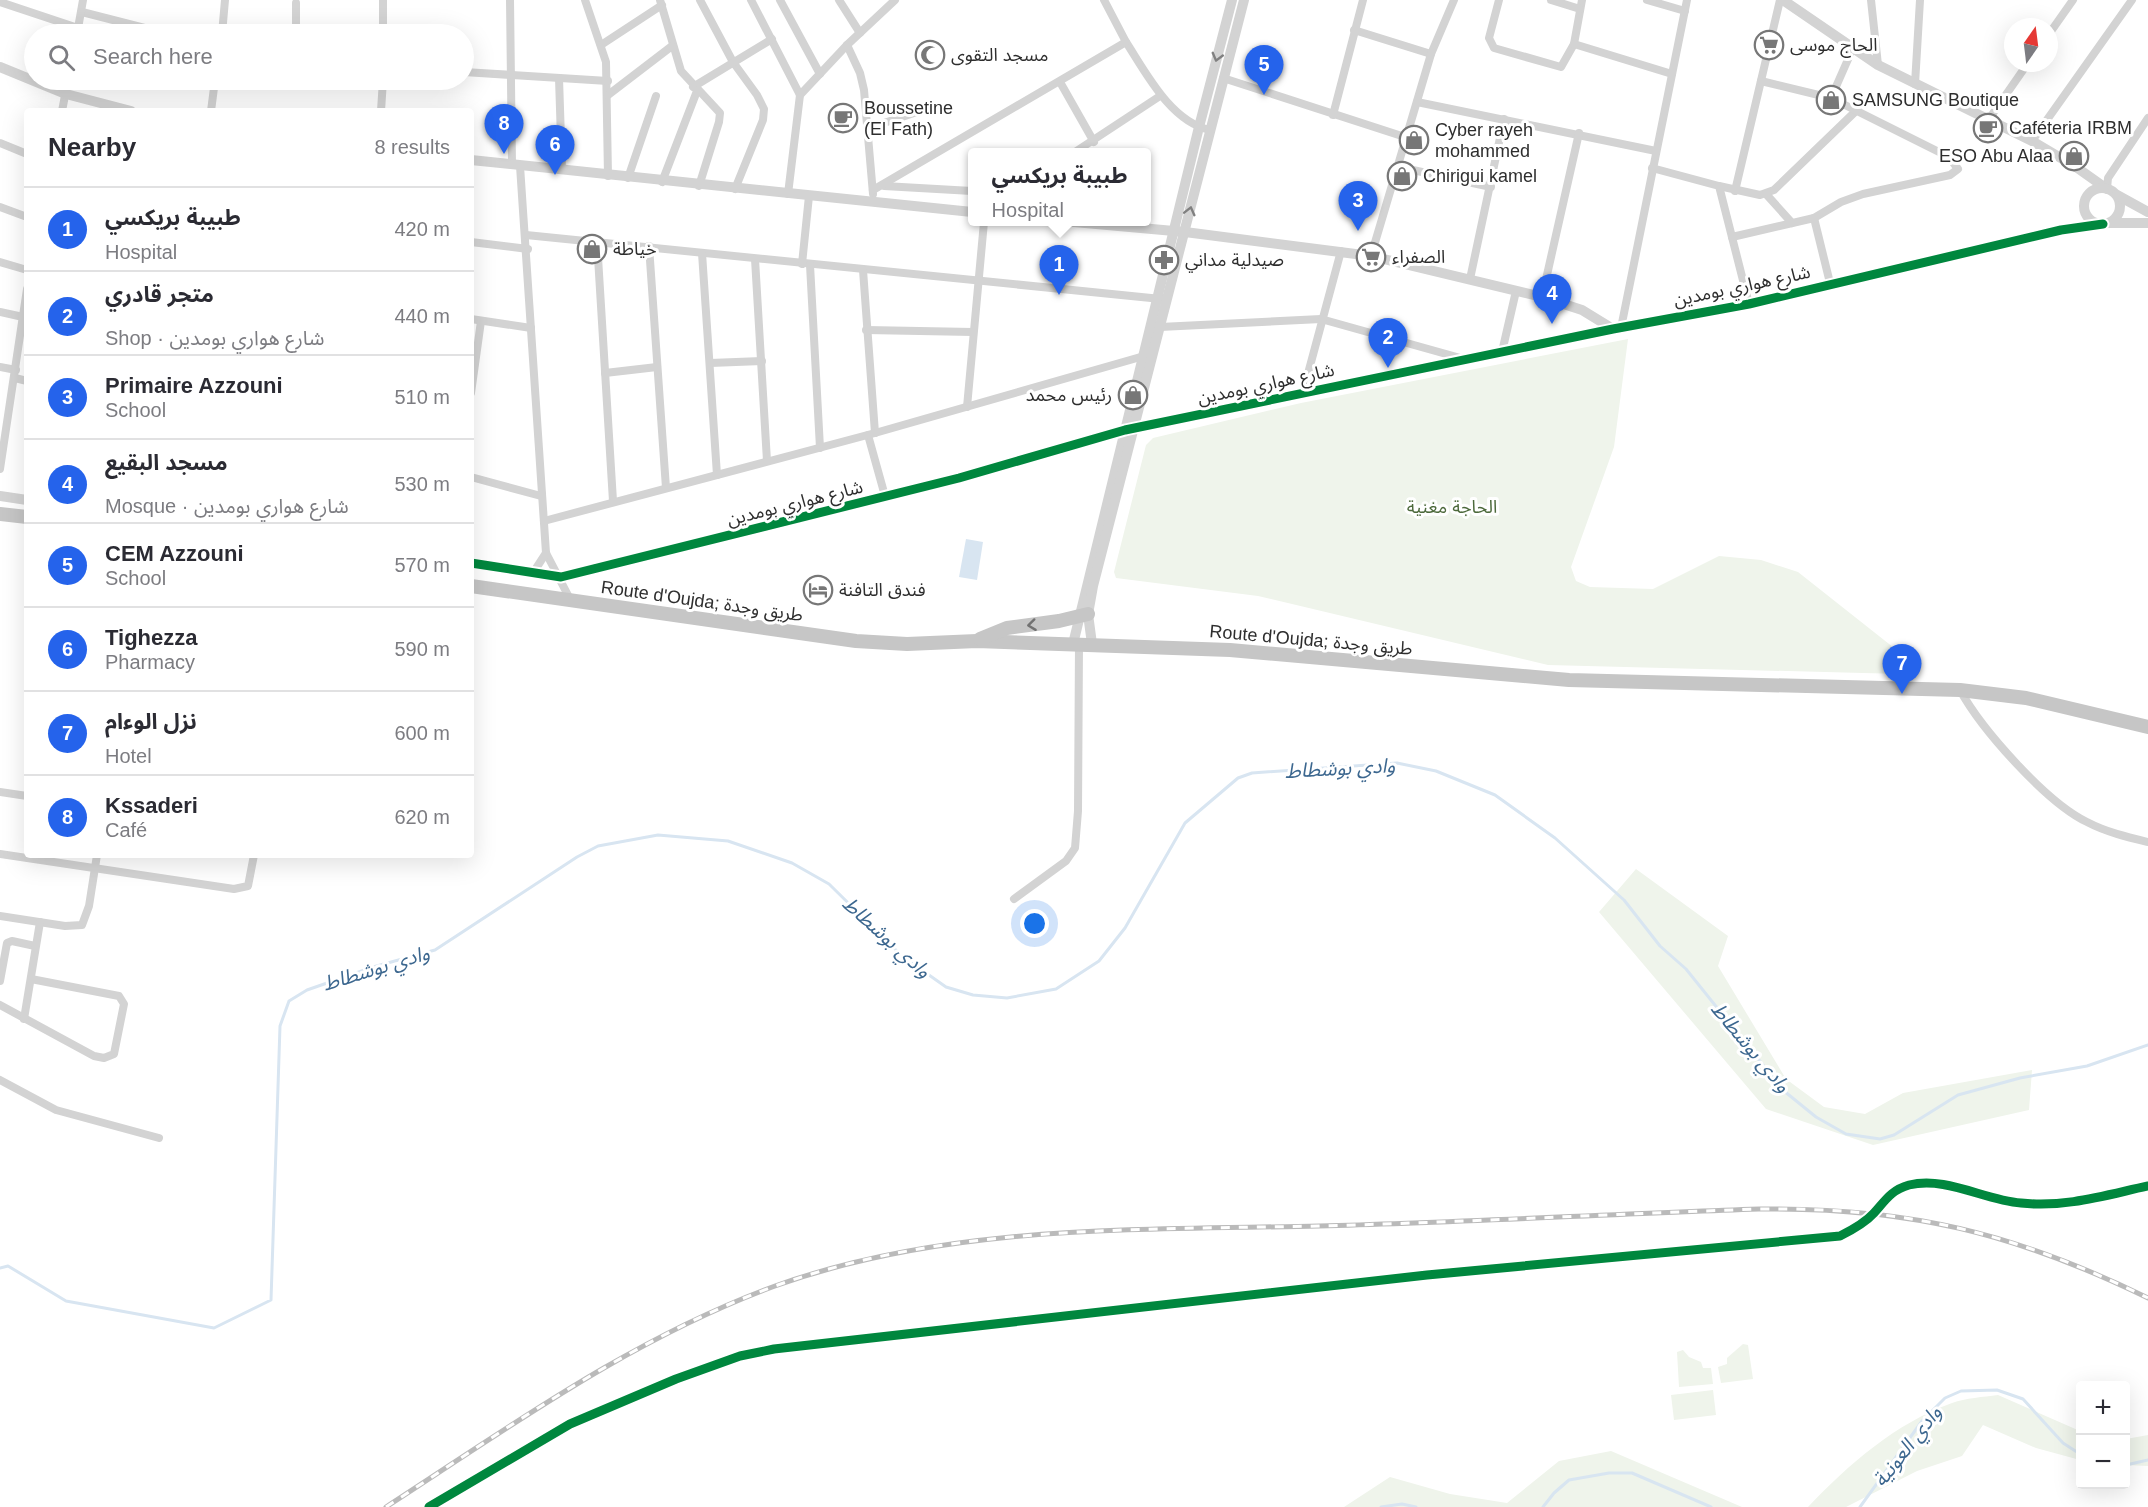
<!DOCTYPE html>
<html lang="en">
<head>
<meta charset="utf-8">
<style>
  body { margin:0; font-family:Arial,"Noto Sans Arabic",sans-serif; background:#f7f7f7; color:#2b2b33 }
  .controls { position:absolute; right:18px; bottom:18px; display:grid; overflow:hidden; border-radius:6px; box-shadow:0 6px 24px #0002 }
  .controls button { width:54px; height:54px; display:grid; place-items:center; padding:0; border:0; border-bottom:2px solid #e1e1e2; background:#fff; color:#2b2b33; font:30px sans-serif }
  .compass { position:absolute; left:2004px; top:18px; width:54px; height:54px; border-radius:50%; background:#fff; box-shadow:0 6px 24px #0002; rotate:14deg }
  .you { position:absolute; left:1035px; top:924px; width:21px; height:21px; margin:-15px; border:4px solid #fff; border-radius:50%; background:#1a73e8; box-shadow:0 0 0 9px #1a73e833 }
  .badge { display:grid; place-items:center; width:39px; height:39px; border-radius:50%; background:#2563eb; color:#fff; font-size:20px; font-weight:700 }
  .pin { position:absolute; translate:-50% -50px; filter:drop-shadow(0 2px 3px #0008) }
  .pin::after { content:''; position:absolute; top:32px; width:21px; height:18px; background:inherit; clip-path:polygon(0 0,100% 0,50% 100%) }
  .popup { position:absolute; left:968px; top:148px; width:183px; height:78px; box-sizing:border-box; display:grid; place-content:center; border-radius:6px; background:#fff; filter:drop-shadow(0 2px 4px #0005); font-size:20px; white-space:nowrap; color:#7c7c81 }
  .popup b { font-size:22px; color:#2b2b33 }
  .popup::after { content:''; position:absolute; left:50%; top:100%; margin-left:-12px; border:12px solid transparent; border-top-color:#fff }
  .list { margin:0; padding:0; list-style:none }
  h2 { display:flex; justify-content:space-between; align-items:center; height:78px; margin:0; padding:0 24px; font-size:26px }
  h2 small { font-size:20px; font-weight:400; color:#7c7c81 }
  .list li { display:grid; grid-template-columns:39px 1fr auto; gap:18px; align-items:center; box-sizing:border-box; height:84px; padding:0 24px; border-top:2px solid #e1e1e2 }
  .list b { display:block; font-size:22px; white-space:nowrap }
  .list p { margin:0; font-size:20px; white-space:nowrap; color:#7c7c81 }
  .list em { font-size:20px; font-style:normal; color:#7c7c81 }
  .icon { flex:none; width:33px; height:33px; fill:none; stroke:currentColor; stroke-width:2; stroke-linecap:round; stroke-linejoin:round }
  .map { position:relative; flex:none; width:2148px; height:1507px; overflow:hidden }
  .search { position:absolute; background:#fff; box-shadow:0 6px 24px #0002; left:24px; top:24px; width:450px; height:66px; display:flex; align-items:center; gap:15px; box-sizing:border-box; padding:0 21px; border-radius:33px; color:#7c7c81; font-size:22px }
  .panel { position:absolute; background:#fff; box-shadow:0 6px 24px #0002; left:24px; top:108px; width:450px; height:750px; border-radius:6px }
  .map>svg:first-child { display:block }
  .green { fill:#eff4eb }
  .water { fill:#d8e5f1 }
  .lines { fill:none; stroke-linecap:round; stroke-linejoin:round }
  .stream { stroke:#d8e5f1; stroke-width:3 }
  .minor { stroke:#d3d3d3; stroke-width:8 }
  .tertiary { stroke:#d3d3d3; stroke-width:10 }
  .primary { stroke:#c6c6c6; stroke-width:14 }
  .rail-casing { stroke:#bababa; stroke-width:5 }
  .rail { stroke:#fff; stroke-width:3; stroke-dasharray:9; stroke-linecap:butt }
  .cycleway-casing { stroke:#fff; stroke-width:13 }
  .cycleway { stroke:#00873e; stroke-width:9 }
  .oneway { stroke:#808080 }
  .oneway2 { stroke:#727272 }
  .labels { text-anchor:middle; stroke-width:6; stroke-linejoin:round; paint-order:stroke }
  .poi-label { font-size:18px; fill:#2e2e2e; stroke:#fff; text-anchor:start }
  .street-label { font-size:18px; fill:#2e2e2e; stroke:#fff }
  .park-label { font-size:18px; fill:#4c693b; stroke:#fff }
  .water-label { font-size:20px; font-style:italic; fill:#3c678f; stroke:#fff }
</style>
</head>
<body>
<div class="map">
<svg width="2148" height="1507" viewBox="0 0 2148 1507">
  <rect width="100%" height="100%" fill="#fff"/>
  <!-- green -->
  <g class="green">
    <path d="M1628,339L1614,447L1571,567L1576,581L1590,587L1653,589L1719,556L1761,560L1798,572L1903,655L1901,674L1548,665L1258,596L1116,578L1114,572L1146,445L1153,438L1301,403Z"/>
    <path d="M1636,869L1728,936L1718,966L1786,1079L1824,1107L1865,1114L1903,1093L2032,1070L2029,1110L1873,1145L1766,1109L1599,912Z"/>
    <path d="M1743,1344L1748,1345L1753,1379L1721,1383L1718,1367L1727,1364V1358Z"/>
    <path d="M1683,1350L1689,1357L1701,1362L1703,1368H1711L1713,1384L1679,1387L1677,1352Z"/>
    <path d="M1713,1390L1716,1415L1674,1420L1671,1395Z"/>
    <path d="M1998,1395L2080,1431V1460L2036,1448L1983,1425L1962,1456L1917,1471L1846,1507H1808C1849,1464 1896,1423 1952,1403C1966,1398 1983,1397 1998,1395Z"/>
    <path d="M2148,1435V1466L2126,1465V1439Z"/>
    <path d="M1611,1451L1742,1507H1344L1390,1477L1450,1494L1507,1503L1559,1461Z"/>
  </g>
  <!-- water -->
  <path class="water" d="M966,539L983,542L977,580L959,577Z"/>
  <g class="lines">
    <!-- stream -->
    <g class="stream">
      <path d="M0,1268L8,1266L66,1301L214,1328L271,1300L280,1026L289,1001L307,990L373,967L435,950L577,857L598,846L658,835L728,841L792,863L829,884L902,956L946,987L973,995L1007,998L1056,989L1099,961L1125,928L1185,823L1238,778L1252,773L1397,763L1436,771L1495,795L1555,838L1624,900L1660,946L1686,969L1784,1091L1816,1117L1846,1134L1880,1139L1894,1135L1958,1095L2020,1078L2087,1066L2148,1045"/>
      <path d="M2126,1465L2148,1460"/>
      <path d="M1381,1507L1402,1504L1416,1507"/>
      <path d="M1543,1507L1554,1493L1569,1480L1609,1473H1632L1711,1507"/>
      <path d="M1860,1507L1922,1421L1945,1398L1961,1391L1997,1390L2023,1399L2063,1443L2080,1454"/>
    </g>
    <!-- minor -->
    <g class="minor">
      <path d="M383,0V34"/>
      <path d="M510,0L512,165"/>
      <path d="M585,0L606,62L608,176"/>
      <path d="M660,0L681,71L720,113L719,122L699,186"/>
      <path d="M700,0L733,62L757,95L764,109L763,120L735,189"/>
      <path d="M751,0L800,95L788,194"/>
      <path d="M780,0L820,74"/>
      <path d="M839,0L860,33"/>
      <path d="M1499,0L1489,38L1494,48L1561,67L1574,44L1582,0"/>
      <path d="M1551,0L1580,9"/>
      <path d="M1647,0L1685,11"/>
      <path d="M1871,0L1878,65"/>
      <path d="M0,2L78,28"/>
      <path d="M82,12L168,34"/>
      <path d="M1354,30L1431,54"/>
      <path d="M77,34L83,0"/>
      <path d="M222,34L225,0"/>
      <path d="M296,34V3"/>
      <path d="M2049,34L2073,0"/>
      <path d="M1126,42C1146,73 1171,122 1210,130"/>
      <path d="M1574,44L1672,74"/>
      <path d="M601,45L662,5"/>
      <path d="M847,45L860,73L864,90L873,194"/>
      <path d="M464,72L608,81"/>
      <path d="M559,78L562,170"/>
      <path d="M1223,78L1408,138"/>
      <path d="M1060,82L1094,142"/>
      <path d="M1915,84L1920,0"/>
      <path d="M693,87L772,39"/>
      <path d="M608,95L672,46"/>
      <path d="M800,95L847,45L895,0"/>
      <path d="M1831,98L1853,48"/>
      <path d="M1417,102L1656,151"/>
      <path d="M62,111L68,80"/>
      <path d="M211,111L215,80"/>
      <path d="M381,111L383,80"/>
      <path d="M1333,115L1363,0"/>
      <path d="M1989,119L2028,63"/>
      <path d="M869,128L923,110"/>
      <path d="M2032,141L2132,0"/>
      <path d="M0,143L27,154"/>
      <path d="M1075,152L1160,96"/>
      <path d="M520,166L546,553L571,601"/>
      <path d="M1399,167L1491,187"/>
      <path d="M1652,168L1719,186L1749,304"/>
      <path d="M628,178L656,96"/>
      <path d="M662,182L697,91"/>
      <path d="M884,186L972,191"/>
      <path d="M1719,186L1760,195L1774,190L1858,109"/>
      <path d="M2107,189L2108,178L2148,118"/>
      <path d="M873,190L1126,42L1104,0"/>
      <path d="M1735,191L1780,0"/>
      <path d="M1766,194L1792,223"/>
      <path d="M0,207L27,217"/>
      <path d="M1814,218L1830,283"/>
      <path d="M526,235L1161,299"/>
      <path d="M1732,237L1814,218L1841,202L1863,194L1950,175L1958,169L1949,157L1831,98L1761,81"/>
      <path d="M597,241L613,501"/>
      <path d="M471,242L528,249"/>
      <path d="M649,246L666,488"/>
      <path d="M702,253L717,475"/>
      <path d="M1371,256L1431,54L1454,0"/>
      <path d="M755,259L767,461"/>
      <path d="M0,262L27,270"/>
      <path d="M802,264L809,196"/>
      <path d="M810,265L820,448"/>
      <path d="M863,270L875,433"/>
      <path d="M1470,279L1504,119"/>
      <path d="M1542,297L1579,133"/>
      <path d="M0,312L23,317"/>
      <path d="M471,319L531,328"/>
      <path d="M1160,327L1321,319L1464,359"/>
      <path d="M1621,328L1687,0"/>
      <path d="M866,330L973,332"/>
      <path d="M1502,352L1516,291"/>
      <path d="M710,363L762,361"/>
      <path d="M0,367L16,370"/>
      <path d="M605,373L657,367"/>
      <path d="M15,378L27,381"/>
      <path d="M1303,392L1341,251"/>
      <path d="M471,393L481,321"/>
      <path d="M967,407L984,222"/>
      <path d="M868,435L885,496"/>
      <path d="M0,469L27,289"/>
      <path d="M471,477L541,496"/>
      <path d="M544,521L875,433L1144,356"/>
      <path d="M533,573L546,553"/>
      <path d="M1960,690C1982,730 2046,802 2087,822C2106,832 2127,837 2148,842"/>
      <path d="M0,792L27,796"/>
      <path d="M0,854L234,889L248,886L254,855"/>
      <path d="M1014,899L1066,861L1075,848L1078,811L1079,644"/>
      <path d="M0,916L65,926L82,925L89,906L97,855"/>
      <path d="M0,981L7,943L12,941L35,946"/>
      <path d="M0,1005L94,1056L104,1058L114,1054L124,1004L119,996L31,979"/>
      <path d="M24,1019L40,922"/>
      <path d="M0,1080L56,1110L159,1138"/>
      <path d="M429,1507L570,1424L676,1379L740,1356L774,1349L1427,1275L1840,1236C1852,1230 1865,1223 1874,1213C1885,1201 1891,1190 1909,1185C1946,1176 1984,1200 2021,1203C2065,1208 2106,1195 2148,1186"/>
    </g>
    <!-- tertiary -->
    <g class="tertiary">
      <path d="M1783,0L1878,65L2032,141L2076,167L2107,189"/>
      <path d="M0,67L66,94L131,111"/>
      <path d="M471,160L972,212"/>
      <circle cx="2102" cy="206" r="18"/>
      <path d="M2117,195L2148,212"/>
      <path d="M1074,222L1185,232L1371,256L1542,297L1582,310L1613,329"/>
      <path d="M2109,223H2148"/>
      <path d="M0,496L27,500"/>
      <path d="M471,563L561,577L959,478L1125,430L1613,329L1749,304L2061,230L2103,224"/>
      <path d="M1073,644L1199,127L1232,0"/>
      <path d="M1092,644L1088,614L1093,586L1244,0"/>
    </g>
    <!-- primary -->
    <g class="primary">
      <path d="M0,514L27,517"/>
      <path d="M471,586L856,641L907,644L977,641L1230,650L1569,680L1960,690L2026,698L2148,727"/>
      <path d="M980,639L1007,628L1059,621L1088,614"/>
    </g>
    <!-- rail casing -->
    <g class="rail-casing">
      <path id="rail" d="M386,1507C511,1426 633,1338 775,1286C948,1224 1137,1230 1319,1226C1466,1222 1612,1214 1759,1209C1908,1207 2015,1233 2148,1298"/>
    </g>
    <!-- rail -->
    <use href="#rail" class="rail"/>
    <!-- cycleway casing -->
    <g class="cycleway-casing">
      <g id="cycleway">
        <path d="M471,563L561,577L959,478L1125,430L1613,329L1749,304L2061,230L2103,224"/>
        <path d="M429,1507L570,1424L676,1379L740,1356L774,1349L1427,1275L1840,1236C1852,1230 1865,1223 1874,1213C1885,1201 1891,1190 1909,1185C1946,1176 1984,1200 2021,1203C2065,1208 2106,1195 2148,1186"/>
      </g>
    </g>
    <!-- cycleway -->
    <use href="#cycleway" class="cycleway"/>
  </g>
  <!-- one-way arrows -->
  <defs><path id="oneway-chevron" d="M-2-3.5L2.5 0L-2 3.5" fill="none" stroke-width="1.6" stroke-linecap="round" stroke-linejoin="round" transform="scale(1.5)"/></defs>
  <g class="oneway">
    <use href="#oneway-chevron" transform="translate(1217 57) rotate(105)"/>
    <use href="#oneway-chevron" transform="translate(1190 211) rotate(-76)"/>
  </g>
  <use class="oneway2" href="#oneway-chevron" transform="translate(1032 625) rotate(173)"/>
  <!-- icons -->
  <defs>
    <g id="supermarket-ring" transform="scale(1.5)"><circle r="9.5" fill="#fff" stroke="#777" stroke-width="1.5"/><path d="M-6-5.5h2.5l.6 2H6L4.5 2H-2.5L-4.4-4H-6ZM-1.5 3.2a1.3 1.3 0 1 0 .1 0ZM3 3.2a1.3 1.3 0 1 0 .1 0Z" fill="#777"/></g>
    <g id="mosque-ring" transform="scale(1.5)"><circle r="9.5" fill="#fff" stroke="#777" stroke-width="1.5"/><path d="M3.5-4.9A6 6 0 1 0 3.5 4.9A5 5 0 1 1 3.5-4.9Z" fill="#777"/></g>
    <g id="shop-ring" transform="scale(1.5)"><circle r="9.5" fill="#fff" stroke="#777" stroke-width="1.5"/><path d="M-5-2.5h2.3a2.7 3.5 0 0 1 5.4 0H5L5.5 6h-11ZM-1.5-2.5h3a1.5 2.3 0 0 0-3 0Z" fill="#777"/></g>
    <g id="cafe-ring" transform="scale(1.5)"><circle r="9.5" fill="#fff" stroke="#777" stroke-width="1.5"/><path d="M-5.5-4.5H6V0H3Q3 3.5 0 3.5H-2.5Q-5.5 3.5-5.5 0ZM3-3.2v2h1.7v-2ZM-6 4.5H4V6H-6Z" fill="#777"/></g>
    <g id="pharmacy-ring" transform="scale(1.5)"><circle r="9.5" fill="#fff" stroke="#777" stroke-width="1.5"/><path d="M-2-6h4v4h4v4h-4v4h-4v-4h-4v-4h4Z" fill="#777"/></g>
    <g id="hotel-ring" transform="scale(1.5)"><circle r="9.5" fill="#fff" stroke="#777" stroke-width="1.5"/><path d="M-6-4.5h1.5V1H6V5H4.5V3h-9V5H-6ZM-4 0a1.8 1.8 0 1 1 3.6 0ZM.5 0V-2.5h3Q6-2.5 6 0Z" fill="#777"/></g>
  </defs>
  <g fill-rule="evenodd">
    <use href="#supermarket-ring" x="1769" y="45"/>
    <use href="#mosque-ring" x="930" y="55"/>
    <use href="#shop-ring" x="1831" y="100"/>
    <use href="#cafe-ring" x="843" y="118"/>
    <use href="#cafe-ring" x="1988" y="128"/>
    <use href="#shop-ring" x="1414" y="140"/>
    <use href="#shop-ring" x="2074" y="156"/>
    <use href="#shop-ring" x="1402" y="176"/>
    <use href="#shop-ring" x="592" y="249"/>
    <use href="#supermarket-ring" x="1371" y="257"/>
    <use href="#pharmacy-ring" x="1164" y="260"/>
    <use href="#shop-ring" x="1133" y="395"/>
    <use href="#hotel-ring" x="818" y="590"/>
  </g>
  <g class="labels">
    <!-- poi labels -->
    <g class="poi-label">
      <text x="1790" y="51">الحاج موسى</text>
      <text x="951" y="61">مسجد التقوى</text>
      <text x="1852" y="106">SAMSUNG Boutique</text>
      <text x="864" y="114">Boussetine<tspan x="864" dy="21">(El Fath)</tspan></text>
      <text x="2009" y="134">Caféteria IRBM</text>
      <text x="1435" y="136">Cyber rayeh<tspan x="1435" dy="21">mohammed</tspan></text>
      <text x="2053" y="162" text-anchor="end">ESO Abu Alaa</text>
      <text x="1423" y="182">Chirigui kamel</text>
      <text x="613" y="255">خياطة</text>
      <text x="1392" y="263">الصفراء</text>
      <text x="1185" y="266">صيدلية مداني</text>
      <text x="1112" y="401" text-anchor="end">رئيس محمد</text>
      <text x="839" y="596">فندق التافنة</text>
    </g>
    <!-- street labels -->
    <g class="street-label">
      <text transform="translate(1742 286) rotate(-12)" y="6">شارع هواري بومدين</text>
      <text transform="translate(1266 384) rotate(-12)" y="6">شارع هواري بومدين</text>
      <text transform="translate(795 503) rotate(-14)" y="6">شارع هواري بومدين</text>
      <text transform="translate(702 601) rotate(8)" y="6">Route d'Oujda; طريق وجدة</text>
      <text transform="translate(1311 640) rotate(5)" y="6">Route d'Oujda; طريق وجدة</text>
    </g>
    <!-- park labels -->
    <g class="park-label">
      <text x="1452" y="513">الحاجة مغنية</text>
    </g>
    <!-- water labels -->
    <g class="water-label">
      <text transform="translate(1340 768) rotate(-3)" y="7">وادي بوشطاط</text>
      <text transform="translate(887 937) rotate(42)" y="7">وادي بوشطاط</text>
      <text transform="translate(376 968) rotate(-17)" y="7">وادي بوشطاط</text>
      <text transform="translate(1751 1047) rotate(50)" y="7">وادي بوشطاط</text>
      <text transform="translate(1907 1446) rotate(-52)" y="7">وادي العونية</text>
    </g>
  </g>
</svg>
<div class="controls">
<button>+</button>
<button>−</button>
</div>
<svg class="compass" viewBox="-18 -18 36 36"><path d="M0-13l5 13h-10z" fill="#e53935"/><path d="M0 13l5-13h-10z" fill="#7c7c81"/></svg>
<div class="you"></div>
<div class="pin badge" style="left:1059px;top:295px">1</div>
<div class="popup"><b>طبيبة بريكسي</b>Hospital</div>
<div class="pin badge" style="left:1388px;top:368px">2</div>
<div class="pin badge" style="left:1358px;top:231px">3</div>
<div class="pin badge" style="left:1552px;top:324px">4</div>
<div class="pin badge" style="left:1264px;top:95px">5</div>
<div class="pin badge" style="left:555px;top:175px">6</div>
<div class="pin badge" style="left:1902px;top:694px">7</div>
<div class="pin badge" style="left:504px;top:154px">8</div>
<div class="search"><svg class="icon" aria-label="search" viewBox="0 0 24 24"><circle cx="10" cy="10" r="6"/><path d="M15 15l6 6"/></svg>Search here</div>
<section class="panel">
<h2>Nearby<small>8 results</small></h2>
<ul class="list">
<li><span class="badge">1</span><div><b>طبيبة بريكسي</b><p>Hospital</p></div><em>420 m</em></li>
<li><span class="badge">2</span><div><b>متجر قادري</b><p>Shop · شارع هواري بومدين</p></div><em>440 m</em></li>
<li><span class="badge">3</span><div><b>Primaire Azzouni</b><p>School</p></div><em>510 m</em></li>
<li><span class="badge">4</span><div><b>مسجد البقيع</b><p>Mosque · شارع هواري بومدين</p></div><em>530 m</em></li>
<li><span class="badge">5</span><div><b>CEM Azzouni</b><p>School</p></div><em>570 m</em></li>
<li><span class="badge">6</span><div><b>Tighezza</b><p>Pharmacy</p></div><em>590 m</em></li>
<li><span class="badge">7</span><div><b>نزل الوءام</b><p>Hotel</p></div><em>600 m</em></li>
<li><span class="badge">8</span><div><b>Kssaderi</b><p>Café</p></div><em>620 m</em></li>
</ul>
</section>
</div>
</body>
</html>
